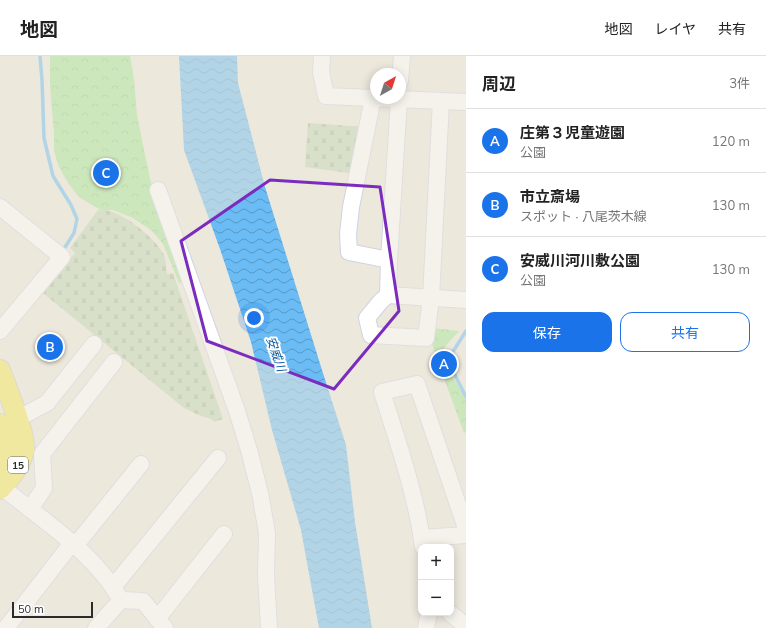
<!DOCTYPE html>
<html lang="ja">
<head>
<meta charset="utf-8">
<style>
  body { margin:0; font-family:Mulish,"Noto Sans JP",sans-serif; background:#f2f2f2; color:#222 }
  .controls { position:absolute; right:12px; bottom:12px; display:grid; overflow:hidden; border-radius:8px; box-shadow:0 2px 10px #0003 }
  .controls button { width:36px; height:36px; display:grid; place-items:center; padding:0; border:0; border-bottom:1px solid #e0e0e0; background:#fff; color:#222; font:20px sans-serif }
  .compass { position:absolute; left:370px; top:12px; width:36px; height:36px; border-radius:50%; background:#fff; box-shadow:0 2px 10px #0003; rotate:39deg }
  .scale { position:absolute; left:12px; bottom:10px; width:81px; box-sizing:border-box; padding-left:4px; border:2px solid #2b2b2b; border-top:0; font-size:11px; line-height:14px; white-space:nowrap; color:#2b2b2b; -webkit-text-stroke:3px #fff; paint-order:stroke }
  .you { position:absolute; left:254px; top:262px; width:14px; height:14px; margin:-10px; border:3px solid #fff; border-radius:50%; background:#1a73e8; box-shadow:0 0 0 6px #1a73e833 }
  .badge { display:grid; place-items:center; width:26px; height:26px; border-radius:50%; background:#1a73e8; color:#fff; font-size:13px; font-weight:700 }
  .pin { position:absolute; translate:-50% -50%; border:2px solid #fff; box-shadow:0 1px 4px #0006 }
  .list { margin:0; padding:0; list-style:none }
  h2 { display:flex; justify-content:space-between; align-items:center; height:52px; margin:0; padding:0 16px; font-size:17px }
  h2 small { font-size:13px; font-weight:400; color:#767676 }
  .list li { display:grid; grid-template-columns:26px 1fr auto; gap:12px; align-items:center; box-sizing:border-box; height:64px; padding:0 16px; border-top:1px solid #e0e0e0 }
  .list b { display:block; font-size:15px; white-space:nowrap }
  .list p { margin:0; font-size:13px; white-space:nowrap; color:#767676 }
  .list em { font-size:13px; font-style:normal; color:#767676 }
  .actions { display:flex; gap:8px; padding:12px 16px }
  .actions a { flex:1; padding:9px 0; border:1px solid #1a73e8; border-radius:12px; text-align:center; font-size:14px; color:#1a73e8 }
  .actions .main { background:#1a73e8; color:#fff }
  .map { position:relative; flex:none; width:466px; height:572px; overflow:hidden }
  header { display:flex; align-items:center; gap:24px; box-sizing:border-box; height:56px; padding:0 20px; background:#fff; border-bottom:1px solid #e0e0e0 }
  header strong { font-size:19px }
  nav { display:flex; gap:22px; margin-inline-start:auto; font-size:14px }
  main { display:flex }
  aside { flex:1; background:#fff }
  .map>svg:first-child { display:block }
  .cemetery { fill:url(#cemetery-stones) }
  .park { fill:url(#park-crowns) }
  .water { fill:url(#water-waves) }
  .lines { fill:none; stroke-linecap:round; stroke-linejoin:round }
  .stream { stroke:#6bbcf4; stroke-width:3.5 }
  .minor-casing { stroke:#d1d2e4; stroke-width:18 }
  .major-casing { stroke:#c8c8c8; stroke-width:22 }
  .minor { stroke:#fff; stroke-width:16 }
  .major { stroke:#f7e858; stroke-width:20 }
  .marked { fill:none; stroke:#7b2cbf; stroke-width:3; stroke-linejoin:round }
  .labels { text-anchor:middle; stroke-width:4; stroke-linejoin:round; paint-order:stroke }
  .shield { fill:#fff; stroke:#6b6b6b; stroke-width:1 }
  .shield-label { font-size:10px; font-weight:bold; fill:#2b2b2b }
  .water-label { font-size:12px; font-style:italic; fill:#0757a2; stroke:#fff }
</style>
</head>
<body>
<header>
<strong>地図</strong>
<nav><a>地図</a><a>レイヤ</a><a>共有</a></nav>
</header>
<main>
<div class="map">
<svg width="466" height="572" viewBox="0 0 466 572">
  <defs>
    <pattern id="cemetery-stones" width="16" height="16" patternUnits="userSpaceOnUse"><rect width="16" height="16" fill="#c0d8b3"/><path d="M2 7V4a2 2 0 0 1 4 0v3zM10 15v-3a2 2 0 0 1 4 0v3z" fill="#a5ba9a"/></pattern>
    <pattern id="park-crowns" width="20" height="18" patternUnits="userSpaceOnUse"><rect width="20" height="18" fill="#a6e696"/><path d="M2 6a3 3 0 1 1 6 0M12 15a3 3 0 1 1 6 0" fill="none" stroke="#8fc581"/></pattern>
    <pattern id="water-waves" width="16" height="10" patternUnits="userSpaceOnUse"><rect width="16" height="10" fill="#6bbcf4"/><path d="M0 5q4-4 8 0t8 0" fill="none" stroke="#5899c6"/></pattern>
  </defs>
  <rect width="100%" height="100%" fill="#ede8dc"/>
  <!-- cemetery -->
  <g class="cemetery">
    <path d="M308,67L364,71L355,118L305,111Z"/>
    <path d="M98,154C117,150 156,182 164,199C166,204 166,211 167,218L173,217L223,363L214,366L211,363L201,360L184,352L43,237L75,197L70,192Z"/>
  </g>
  <!-- park -->
  <g class="park">
    <path d="M50,0H130L134,23L137,59L150,123L166,171L187,225L179,227L163,188L152,175L133,162L113,154H101L92,149L79,141L68,127L59,111L54,95V78L50,30Z"/>
    <path d="M432,272L459,275L443,293L453,321L466,343V376L464,377L434,295L431,283Z"/>
  </g>
  <!-- water -->
  <path class="water" d="M179,0H237L238,27L265,131L322,314L346,389L355,466L372,572H319L301,474L272,374L251,286L220,193L184,94Z"/>
  <g class="lines">
    <!-- stream -->
    <g class="stream">
      <path d="M40,0L42,24L44,82L53,120L71,149L77,163L74,177L62,196"/>
      <path d="M466,275L449,302L452,313L466,341"/>
    </g>
    <!-- minor casing -->
    <g class="minor-casing">
      <g id="minor">
        <path d="M322,0L321,16L326,40L466,46"/>
        <path d="M400,25L402,0"/>
        <path d="M373,42L351,151L348,178L349,196L389,204"/>
        <path d="M399,42L389,204L388,239L466,244"/>
        <path d="M158,134L237,355L249,394L260,437L267,477L266,519L269,572"/>
        <path d="M0,151L62,201L0,275"/>
        <path d="M388,239L381,245L367,262L371,279L426,282L431,242L441,45"/>
        <path d="M17,363L47,347L94,288"/>
        <path d="M0,427L8,436C48,468 95,498 121,544L143,545L165,572"/>
        <path d="M30,453L44,432L42,398L114,306"/>
        <path d="M422,482L466,479"/>
        <path d="M75,490L141,408"/>
        <path d="M423,491C416,438 398,387 382,336L417,328L466,472"/>
        <path d="M113,531L218,402"/>
        <path d="M450,557L466,570"/>
        <path d="M157,563L224,478"/>
        <path d="M6,572L72,487"/>
        <path d="M96,572L121,544"/>
        <path d="M426,572L429,557"/>
      </g>
    </g>
    <!-- major casing -->
    <g class="major-casing">
      <g id="major">
        <path d="M0,314C6,331 26,378 24,394C21,408 10,423 0,433"/>
        <path d="M0,368C5,386 8,397 0,414"/>
      </g>
    </g>
    <!-- minor -->
    <use href="#minor" class="minor"/>
    <!-- major -->
    <use href="#major" class="major"/>
  </g>
  <!-- marked area -->
  <path d="M0 0H466V572H0ZM270,124L380,131L399,255L334,333L207,285L181,185Z" fill="#ede8dc" fill-opacity=".55" fill-rule="evenodd"/>
  <path class="marked" d="M270,124L380,131L399,255L334,333L207,285L181,185Z"/>
  <g class="labels">
    <!-- shield labels -->
    <rect class="shield" x="8" y="401" width="20" height="16" rx="3"/>
    <g class="shield-label">
      <text x="18" y="413">15</text>
    </g>
    <!-- water labels -->
    <g class="water-label">
      <text transform="translate(276 298) rotate(71)" y="4">安威川</text>
    </g>
  </g>
</svg>
<div class="controls">
<button>+</button>
<button>−</button>
</div>
<svg class="compass" viewBox="-18 -18 36 36"><path d="M0-13l5 13h-10z" fill="#e53935"/><path d="M0 13l5-13h-10z" fill="#767676"/></svg>
<div class="scale">50 m</div>
<div class="you"></div>
<div class="pin badge" style="left:444px;top:308px">A</div>
<div class="pin badge" style="left:50px;top:291px">B</div>
<div class="pin badge" style="left:106px;top:117px">C</div>
</div>
<aside>
<h2>周辺<small>3件</small></h2>
<ul class="list">
<li><span class="badge">A</span><div><b>庄第３児童遊園</b><p>公園</p></div><em>120 m</em></li>
<li><span class="badge">B</span><div><b>市立斎場</b><p>スポット · 八尾茨木線</p></div><em>130 m</em></li>
<li><span class="badge">C</span><div><b>安威川河川敷公園</b><p>公園</p></div><em>130 m</em></li>
</ul>
<div class="actions"><a class="main">保存</a><a>共有</a></div>
</aside>
</main>
</body>
</html>
